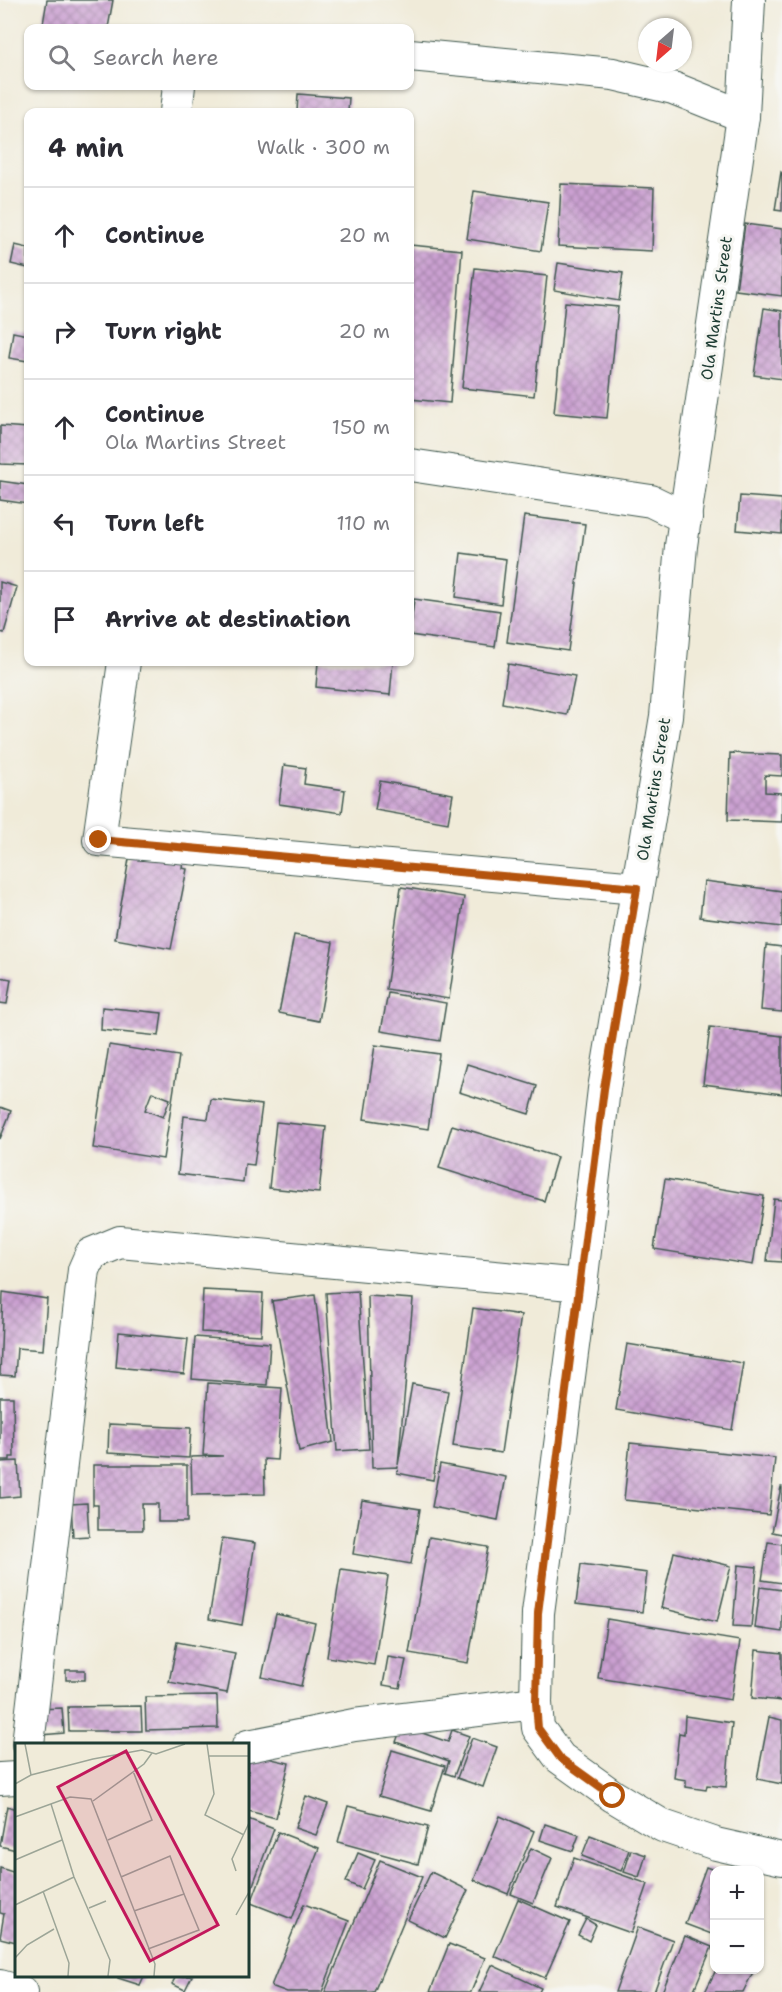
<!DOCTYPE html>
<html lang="en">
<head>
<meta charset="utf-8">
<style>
  body { margin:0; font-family:"Shantell Sans",sans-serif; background:#f7f7f7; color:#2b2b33 }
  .controls { position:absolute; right:18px; bottom:18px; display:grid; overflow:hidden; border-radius:12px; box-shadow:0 2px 4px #0004 }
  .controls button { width:54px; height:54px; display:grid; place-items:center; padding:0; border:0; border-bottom:2px solid #e1e1e2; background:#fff; color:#2b2b33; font:30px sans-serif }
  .compass { position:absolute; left:638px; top:18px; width:54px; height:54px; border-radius:50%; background:#fff; box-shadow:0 2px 4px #0004; rotate:208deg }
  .stop { position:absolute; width:18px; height:18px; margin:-14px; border:4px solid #b45309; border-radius:50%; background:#fff }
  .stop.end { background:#b45309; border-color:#fff; box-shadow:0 2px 6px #0008 }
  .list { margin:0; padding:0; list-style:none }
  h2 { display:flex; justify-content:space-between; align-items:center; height:78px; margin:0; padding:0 24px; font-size:26px }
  h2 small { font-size:20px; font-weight:400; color:#7c7c81 }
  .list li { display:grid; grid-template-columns:39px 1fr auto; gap:18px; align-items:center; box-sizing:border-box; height:96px; padding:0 24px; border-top:2px solid #e1e1e2 }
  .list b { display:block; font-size:22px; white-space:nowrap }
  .list p { margin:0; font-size:20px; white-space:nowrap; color:#7c7c81 }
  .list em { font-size:20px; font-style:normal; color:#7c7c81 }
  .icon { flex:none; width:33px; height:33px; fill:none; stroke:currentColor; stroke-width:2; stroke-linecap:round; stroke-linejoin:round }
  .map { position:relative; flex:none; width:782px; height:1992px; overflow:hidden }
  .search { position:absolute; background:#fff; box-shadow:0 2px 4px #0004; left:24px; top:24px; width:390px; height:66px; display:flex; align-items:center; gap:15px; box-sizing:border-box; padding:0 21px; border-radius:12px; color:#7c7c81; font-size:22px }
  .panel { position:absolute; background:#fff; box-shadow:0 2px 4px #0004; left:24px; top:108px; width:390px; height:558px; border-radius:12px }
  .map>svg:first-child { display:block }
  .building { fill:url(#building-cross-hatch); fill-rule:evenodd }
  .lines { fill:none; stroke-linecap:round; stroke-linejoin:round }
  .minor-casing { stroke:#3e574d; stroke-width:34 }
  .minor { stroke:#fff; stroke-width:32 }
  .route { stroke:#b45309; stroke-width:8 }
  .labels { text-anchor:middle; stroke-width:6; stroke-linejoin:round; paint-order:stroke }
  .street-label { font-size:16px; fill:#1f3d34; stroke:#f6f6f2 }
  .inset-road { fill:none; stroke:#9ca597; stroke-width:1.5 }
  .view { fill:#c2185b; fill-opacity:0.15; stroke:#c2185b; stroke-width:3 }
  .inset-edge { fill:none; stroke:#1f3d34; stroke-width:3 }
</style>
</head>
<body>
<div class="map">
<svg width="782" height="1992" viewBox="0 0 782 1992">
  <defs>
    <pattern id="building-cross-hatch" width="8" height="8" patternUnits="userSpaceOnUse" patternTransform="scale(1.5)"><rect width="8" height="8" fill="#cba0d1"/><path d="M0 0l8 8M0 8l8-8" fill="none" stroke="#a484aa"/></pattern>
  </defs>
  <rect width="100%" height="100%" fill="#f6f6f2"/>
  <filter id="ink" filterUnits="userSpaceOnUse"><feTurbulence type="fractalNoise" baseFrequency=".0167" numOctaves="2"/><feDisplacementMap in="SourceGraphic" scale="12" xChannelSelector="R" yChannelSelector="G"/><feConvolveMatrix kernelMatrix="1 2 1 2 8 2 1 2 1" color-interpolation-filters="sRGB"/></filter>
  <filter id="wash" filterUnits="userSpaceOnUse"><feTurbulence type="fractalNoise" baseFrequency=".008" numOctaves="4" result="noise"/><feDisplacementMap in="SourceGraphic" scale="24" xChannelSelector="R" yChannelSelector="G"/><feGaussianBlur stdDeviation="1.35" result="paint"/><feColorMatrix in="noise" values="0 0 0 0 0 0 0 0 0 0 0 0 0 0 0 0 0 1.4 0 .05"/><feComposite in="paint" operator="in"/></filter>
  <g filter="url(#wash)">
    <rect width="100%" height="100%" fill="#f0ebd9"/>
    <g id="blocks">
      <!-- building -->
      <g class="building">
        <path d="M47,0H113L108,28H71L43,24Z"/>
        <path d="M298,94L349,98L348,112H297Z"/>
        <path d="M781,172L782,173V211L775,210Z"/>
        <path d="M561,184L654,188L652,251L558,246Z"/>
        <path d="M474,191L548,202L541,251L467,239Z"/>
        <path d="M745,224L782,229V296L736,290Z"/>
        <path d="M15,245L28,248V268L11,264Z"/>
        <path d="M410,245L462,250L450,403L410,399Z"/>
        <path d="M558,263L623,273L619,301L554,290Z"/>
        <path d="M475,268L547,276L534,396L462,388Z"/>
        <path d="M565,302L618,307L607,418L554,413Z"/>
        <path d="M764,308L782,311V379L754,375Z"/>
        <path d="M13,332L28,335V361L9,358Z"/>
        <path d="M0,426L28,428V465L0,464Z"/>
        <path d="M0,481L28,485V504L0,500Z"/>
        <path d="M740,496L782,499V534L737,530Z"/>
        <path d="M524,516L585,524L568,651L507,642Z"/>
        <path d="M461,553L506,559L501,604L456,597Z"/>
        <path d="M0,582L17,587L4,633L0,632Z"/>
        <path d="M414,599L500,611L495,647L410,635Z"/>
        <path d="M318,662H393L390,695L316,687Z"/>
        <path d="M508,664L575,676L567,715L502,703Z"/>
        <path d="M730,753L782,755V776L765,775V792L782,793V822L728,820Z"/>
        <path d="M284,765L306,768L304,784L345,790L342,813L279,804Z"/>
        <path d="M380,781L453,794L448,823L375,810Z"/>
        <path d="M130,853L183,861L182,868L187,869L171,949L115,939Z"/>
        <path d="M704,881L782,891V927L700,917Z"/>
        <path d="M401,887L464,897L449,999L386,989Z"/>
        <path d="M294,935L333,942L319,1021L279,1013Z"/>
        <path d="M766,945L782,947V1012L761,1010Z"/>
        <path d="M0,977L11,979L7,1004L0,1003Z"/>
        <path d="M388,993L446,1003L440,1041L381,1031Z"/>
        <path d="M102,1007L162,1013L159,1036L101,1030Z"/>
        <path d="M710,1027L782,1036V1094L703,1084Z"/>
        <path d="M109,1045L179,1056L163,1159L93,1148ZM152,1092L170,1099L163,1117L145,1110Z"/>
        <path d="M375,1045L439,1054L428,1129L364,1119Z"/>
        <path d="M467,1064L537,1086L529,1114L459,1092Z"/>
        <path d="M211,1099L262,1105L254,1165L245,1164L243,1182L178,1174L184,1116L208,1119Z"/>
        <path d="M0,1107L11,1111L0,1139Z"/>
        <path d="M276,1122L326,1127L319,1193L269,1188Z"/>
        <path d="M452,1125L557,1157L544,1201L439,1168Z"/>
        <path d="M665,1179L764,1196L753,1265L654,1249Z"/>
        <path d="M774,1199L782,1200V1262L767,1261Z"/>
        <path d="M203,1290L263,1293L261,1335L201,1332Z"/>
        <path d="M358,1291L369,1449L337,1451L326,1293Z"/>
        <path d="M3,1292L47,1299L43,1350L17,1348L15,1376L0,1375Z"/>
        <path d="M315,1295L333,1442L299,1451L272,1301Z"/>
        <path d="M368,1296L413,1299L398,1465L412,1384L448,1391L433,1480L397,1473L398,1467L372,1468Z"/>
        <path d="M473,1308L521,1315L501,1453L453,1446Z"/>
        <path d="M119,1332L188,1339L184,1374L116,1367Z"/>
        <path d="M195,1337L270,1343L267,1385L192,1379Z"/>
        <path d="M627,1344L743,1363L732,1430L616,1410Z"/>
        <path d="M208,1383L282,1388L277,1460L264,1459L265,1494L192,1495L191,1457L223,1456L203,1455Z"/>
        <path d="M0,1397H13L14,1457H10V1460H0Z"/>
        <path d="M109,1424L191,1428L189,1458L108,1453Z"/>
        <path d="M630,1443L775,1458L769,1515L624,1500Z"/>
        <path d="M18,1461L20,1496L0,1498V1462Z"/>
        <path d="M440,1464L506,1477L498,1520L432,1507Z"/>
        <path d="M93,1465H187V1522H158V1504H142L143,1530H98V1505H93Z"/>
        <path d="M781,1487H782V1534L772,1532Z"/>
        <path d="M362,1500L420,1509L411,1564L353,1554Z"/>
        <path d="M87,1503L89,1536L73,1537L71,1504Z"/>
        <path d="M429,1537L488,1547L468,1663L409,1653Z"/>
        <path d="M222,1538L255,1543L242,1625L209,1619Z"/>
        <path d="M768,1542L782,1544V1583L762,1580Z"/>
        <path d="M674,1552L731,1566L717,1622L661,1608Z"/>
        <path d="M581,1564L647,1573L642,1612L576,1604Z"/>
        <path d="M738,1565L757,1567L751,1627L733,1626Z"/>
        <path d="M341,1569L388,1576L374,1665L327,1657Z"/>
        <path d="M760,1587L782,1590V1632L755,1628Z"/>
        <path d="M276,1614L315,1623L301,1686L262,1677Z"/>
        <path d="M607,1619L740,1641L731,1700L598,1678Z"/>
        <path d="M177,1642L235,1653L227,1693L169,1682Z"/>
        <path d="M756,1650L782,1653V1701L752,1698Z"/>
        <path d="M388,1657L406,1660L400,1688L383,1685Z"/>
        <rect x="66" y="1670" width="19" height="10"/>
        <path d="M217,1696L218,1728L146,1730L145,1697Z"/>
        <path d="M141,1706L142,1731H69L68,1707Z"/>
        <path d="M62,1708L64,1733L41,1735L38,1709Z"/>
        <path d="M685,1716L732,1723L726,1787L707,1785L706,1790L686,1787V1780L674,1778L679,1733L684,1734Z"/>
        <path d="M769,1717L782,1720V1784L757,1779Z"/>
        <path d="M402,1726L448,1742L452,1730L469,1736L454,1776L445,1773L449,1761L396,1742Z"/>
        <path d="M472,1738L497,1747L483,1787L457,1778Z"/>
        <path d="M392,1750L445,1766L431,1811L379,1796Z"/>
        <path d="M250,1754L289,1763L276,1818L248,1811V1765Z"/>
        <path d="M306,1796L328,1804L316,1835L295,1828Z"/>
        <path d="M7,1806L16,1809V1850L0,1846Z"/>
        <path d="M348,1806L428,1827L418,1864L338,1842Z"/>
        <path d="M500,1816L534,1831L508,1894L474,1880Z"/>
        <path d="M248,1819L274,1829L248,1898Z"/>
        <path d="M545,1824L579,1835L573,1851L540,1840Z"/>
        <path d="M278,1832L319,1848L292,1919L251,1903Z"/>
        <path d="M590,1835L629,1850L621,1871L582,1856Z"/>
        <path d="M531,1848L552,1858L533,1903L511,1894Z"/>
        <path d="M631,1850L646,1855L639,1877L624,1872Z"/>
        <path d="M358,1853L375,1860L362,1889L346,1882Z"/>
        <path d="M574,1858L648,1884L631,1933L557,1907Z"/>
        <path d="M380,1860L422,1877L374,1992H325Z"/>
        <path d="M706,1867L714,1870V1935L685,1924Z"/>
        <path d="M0,1868L16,1873V1942L0,1938L4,1914L0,1913Z"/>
        <path d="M431,1872L468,1890L445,1938L408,1920Z"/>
        <path d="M518,1899L570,1922L545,1978L494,1956Z"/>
        <path d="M304,1904L349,1921L322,1992H287L271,1986Z"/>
        <path d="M586,1919L596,1925L589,1941L578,1935Z"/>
        <path d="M638,1927L673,1940L654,1992H615Z"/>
        <path d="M685,1936L712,1947L693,1992H662Z"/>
        <path d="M449,1944L485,1958L471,1992H430Z"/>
        <path d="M492,1965L541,1988L539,1992H479Z"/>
        <path d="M716,1970H754L743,1992H705Z"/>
        <path d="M119,1976H144L140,1985L118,1978Z"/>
        <path d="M176,1976H192L185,1990L172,1984Z"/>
      </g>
    </g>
  </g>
  <g filter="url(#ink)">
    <use href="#blocks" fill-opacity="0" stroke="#3e574d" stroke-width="1.5"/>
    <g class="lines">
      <!-- minor casing -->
      <g class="minor-casing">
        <g id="minor">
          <path d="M749,0L743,116L681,546L666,716L604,1089L581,1285L538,1613L536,1703L538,1728L560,1758L613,1796L663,1826L716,1844L782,1859"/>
          <path d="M410,55L613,74L673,88L743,116"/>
          <path d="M176,112L179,86"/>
          <path d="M410,465L651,501L686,518"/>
          <path d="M124,662L99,840L637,888"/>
          <path d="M28,1744L84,1270L91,1254L120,1242L581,1285"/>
          <path d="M248,1746L354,1725L536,1703"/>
          <path d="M0,1779L16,1778"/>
          <path d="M0,1986L21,1992"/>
        </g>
      </g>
      <!-- minor -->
      <use href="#minor" class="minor"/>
    </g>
  </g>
  <g class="lines" filter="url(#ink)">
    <!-- route -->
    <path class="route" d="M99,840L637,888L604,1089L538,1613L536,1703L538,1728L560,1758L613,1796"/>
  </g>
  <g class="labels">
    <!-- street labels -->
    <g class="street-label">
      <text transform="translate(716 308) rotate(-82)" y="6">Ola Martins Street</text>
      <text transform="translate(653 789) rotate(-81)" y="6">Ola Martins Street</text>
    </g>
  </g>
  <!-- overview -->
  <g transform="translate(15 1743)">
    <rect width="234" height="234" fill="#f0ebd9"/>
    <path class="inset-road" d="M10,1L16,32M192,1L199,51L190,72L229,92M194,13H234M0,41L16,32L78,16L127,7L141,11L170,1M78,58L129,21L137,10M36,61L59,134L95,217L93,233M0,74L55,54L76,56L140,221L139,233M93,97L137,77L118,28M0,117L47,97M221,128L217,116L234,80M106,134L155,113L169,151L119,168M28,148L54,220L53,233M0,162L59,134M74,165L91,158M221,172L234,149M133,206L184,187L169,151M0,215L12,202L39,186"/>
    <path class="view" d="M111,8L203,182L135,218L43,44Z"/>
    <rect width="234" height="234" class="inset-edge"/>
  </g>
</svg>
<div class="controls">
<button>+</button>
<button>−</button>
</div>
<svg class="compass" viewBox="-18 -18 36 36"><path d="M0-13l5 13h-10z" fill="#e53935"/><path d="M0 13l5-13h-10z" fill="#7c7c81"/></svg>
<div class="stop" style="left:613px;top:1796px"></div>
<div class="stop end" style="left:99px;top:840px"></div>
<div class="search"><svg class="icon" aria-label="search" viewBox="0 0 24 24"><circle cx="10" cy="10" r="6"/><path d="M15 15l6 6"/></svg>Search here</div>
<section class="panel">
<h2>4 min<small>Walk · 300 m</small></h2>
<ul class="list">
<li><svg class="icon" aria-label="ahead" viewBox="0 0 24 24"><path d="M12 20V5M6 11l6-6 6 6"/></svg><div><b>Continue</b></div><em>20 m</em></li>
<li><svg class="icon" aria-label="right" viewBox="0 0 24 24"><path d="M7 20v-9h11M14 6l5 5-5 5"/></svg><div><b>Turn right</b></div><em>20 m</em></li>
<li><svg class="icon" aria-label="ahead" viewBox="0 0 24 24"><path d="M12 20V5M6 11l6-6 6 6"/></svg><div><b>Continue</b><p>Ola Martins Street</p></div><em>150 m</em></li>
<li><svg class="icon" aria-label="left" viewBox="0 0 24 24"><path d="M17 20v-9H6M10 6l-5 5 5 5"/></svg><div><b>Turn left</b></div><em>110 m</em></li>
<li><svg class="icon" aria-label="arrive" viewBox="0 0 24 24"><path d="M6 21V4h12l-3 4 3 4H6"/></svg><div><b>Arrive at destination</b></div></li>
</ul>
</section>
</div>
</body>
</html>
